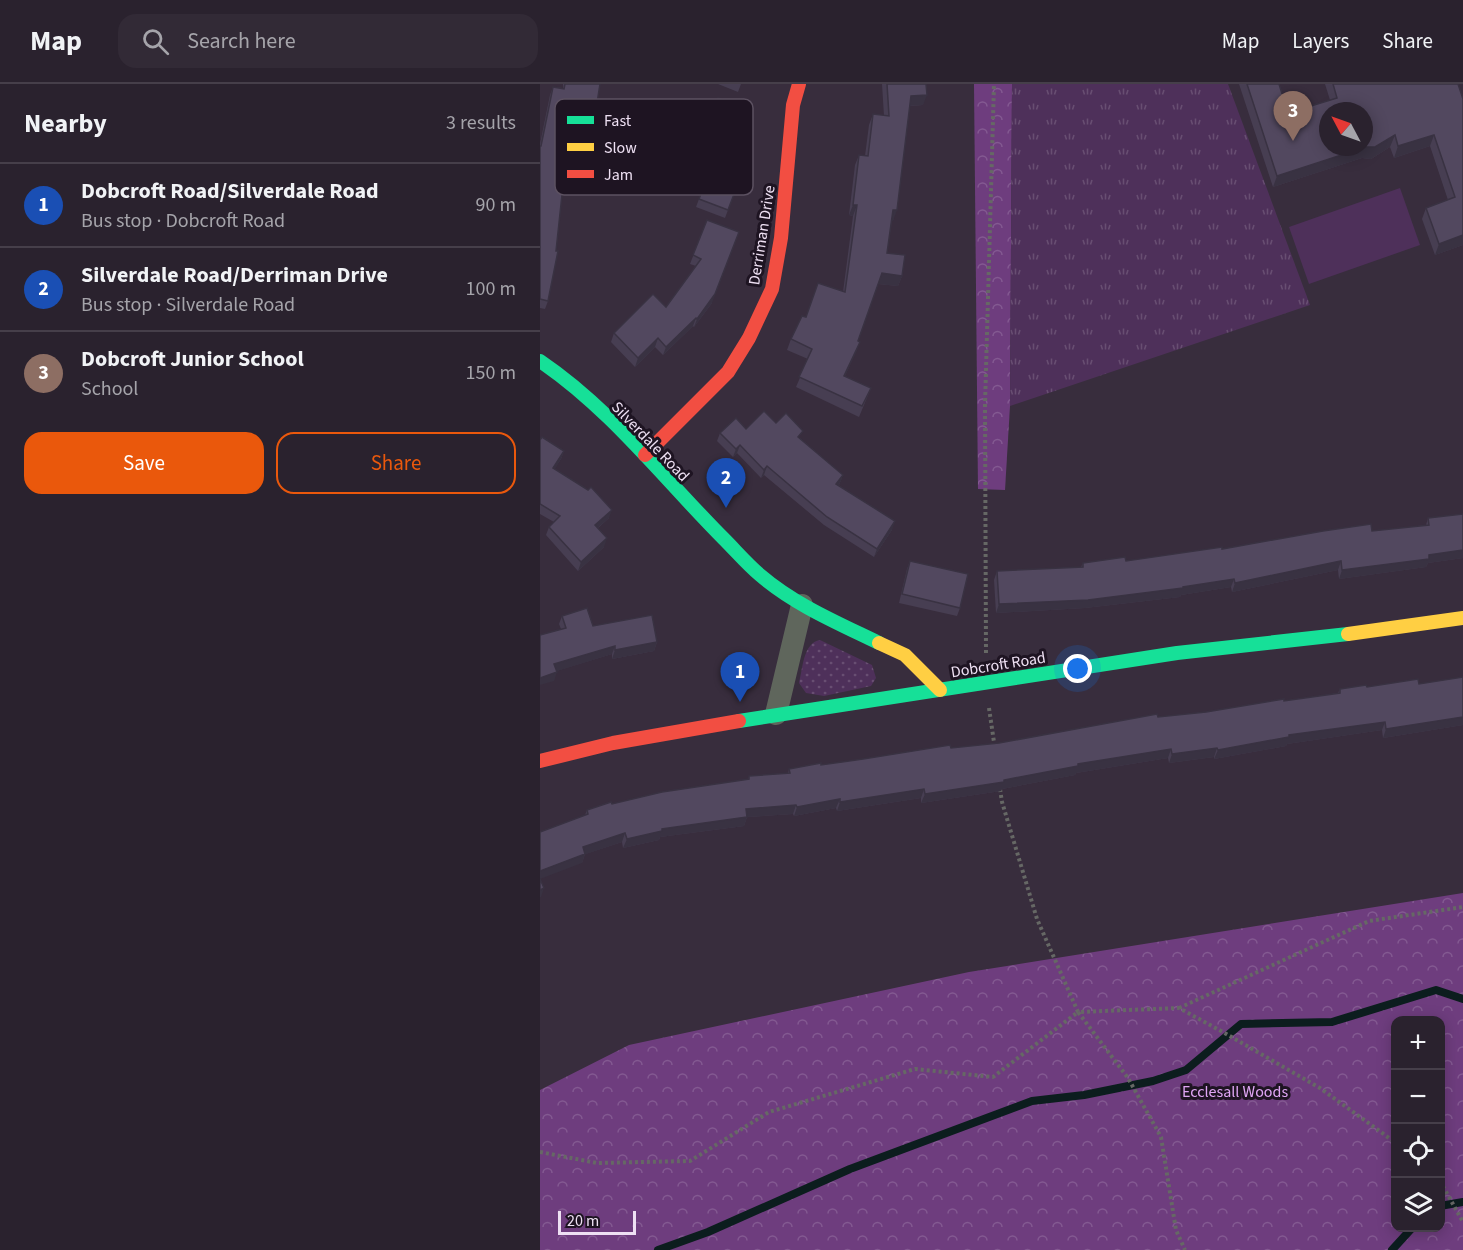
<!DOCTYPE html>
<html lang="en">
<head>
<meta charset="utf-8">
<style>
  body { margin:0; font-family:"Source Sans 3",sans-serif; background:#322a36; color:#f1f3f6 }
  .controls { position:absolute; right:18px; bottom:18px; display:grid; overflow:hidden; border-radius:12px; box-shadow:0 3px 15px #0003 }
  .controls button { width:54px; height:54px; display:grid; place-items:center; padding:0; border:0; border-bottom:2px solid #463f4a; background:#2a222e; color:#f1f3f6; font:30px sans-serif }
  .compass { position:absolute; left:779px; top:18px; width:54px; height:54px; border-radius:50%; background:#2a222e; box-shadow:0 3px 15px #0003; rotate:311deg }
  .scale { position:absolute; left:18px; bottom:15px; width:78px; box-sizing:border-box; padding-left:6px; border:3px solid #eee0f3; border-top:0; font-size:16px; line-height:21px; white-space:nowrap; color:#eee0f3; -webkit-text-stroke:4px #1e1422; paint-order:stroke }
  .you { position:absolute; left:538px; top:585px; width:21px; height:21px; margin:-15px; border:4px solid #fff; border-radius:50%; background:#1a73e8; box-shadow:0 0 0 9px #1a73e833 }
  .badge { display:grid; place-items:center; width:39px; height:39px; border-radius:50%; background:#ea580c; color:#fff; font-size:20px; font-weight:700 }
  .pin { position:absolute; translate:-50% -50px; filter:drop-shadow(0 2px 3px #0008) }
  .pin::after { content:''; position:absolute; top:32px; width:21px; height:18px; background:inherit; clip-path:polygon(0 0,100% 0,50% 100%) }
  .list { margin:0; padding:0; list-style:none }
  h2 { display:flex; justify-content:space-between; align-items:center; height:78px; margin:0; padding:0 24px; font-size:26px }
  h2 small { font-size:20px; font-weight:400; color:#a5a4aa }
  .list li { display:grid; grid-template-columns:39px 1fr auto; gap:18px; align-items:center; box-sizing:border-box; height:84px; padding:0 24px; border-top:2px solid #463f4a }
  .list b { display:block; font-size:22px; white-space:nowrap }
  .list p { margin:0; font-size:20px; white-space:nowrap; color:#a5a4aa }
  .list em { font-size:20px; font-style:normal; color:#a5a4aa }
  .actions { display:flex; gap:12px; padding:18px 24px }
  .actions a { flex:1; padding:14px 0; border:2px solid #ea580c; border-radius:18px; text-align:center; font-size:21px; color:#ea580c }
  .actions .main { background:#ea580c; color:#fff }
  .icon { flex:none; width:33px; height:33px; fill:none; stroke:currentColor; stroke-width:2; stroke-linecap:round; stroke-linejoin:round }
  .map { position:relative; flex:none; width:923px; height:1166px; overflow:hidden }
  header { display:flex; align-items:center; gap:36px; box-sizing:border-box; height:84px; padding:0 30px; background:#2a222e; border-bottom:2px solid #463f4a }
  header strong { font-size:28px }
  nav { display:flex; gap:33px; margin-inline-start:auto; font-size:21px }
  .search { width:420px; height:54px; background:#322a36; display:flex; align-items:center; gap:15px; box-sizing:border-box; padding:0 21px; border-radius:18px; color:#a5a4aa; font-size:22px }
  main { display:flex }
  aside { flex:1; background:#2a222e }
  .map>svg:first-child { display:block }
  .grass { fill:url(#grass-dots) }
  .forest { fill:url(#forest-crowns); fill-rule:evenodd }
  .park { fill:url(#park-tufts) }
  .garden { fill:#4e305a }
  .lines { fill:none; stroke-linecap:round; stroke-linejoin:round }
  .stream { stroke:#0c1d1e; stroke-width:8 }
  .path { stroke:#666865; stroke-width:4; stroke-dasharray:3 3; stroke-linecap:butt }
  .street { stroke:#5f665c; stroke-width:22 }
  .fast { stroke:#16e098; stroke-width:14 }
  .slow { stroke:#ffcf43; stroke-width:14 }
  .jam { stroke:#f24e42; stroke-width:14 }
  .wall { fill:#473e52 }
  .shaded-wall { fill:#393242 }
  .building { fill:#52485f; stroke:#393242; stroke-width:1.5; fill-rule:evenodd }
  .labels { text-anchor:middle; stroke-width:6; stroke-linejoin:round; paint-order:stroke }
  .street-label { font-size:16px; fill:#eee0f3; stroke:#1e1422 }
  .park-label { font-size:16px; fill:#e0a6f5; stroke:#1e1422 }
  .key { fill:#1e1422; stroke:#5c5161; stroke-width:1.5 }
  .key-label { font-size:16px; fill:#eee0f3 }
</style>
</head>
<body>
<header>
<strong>Map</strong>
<div class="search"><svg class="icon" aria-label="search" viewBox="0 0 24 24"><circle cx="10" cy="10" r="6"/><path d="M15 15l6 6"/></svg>Search here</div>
<nav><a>Map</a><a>Layers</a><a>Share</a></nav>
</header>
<main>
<aside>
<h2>Nearby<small>3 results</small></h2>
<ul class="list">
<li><span class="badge" style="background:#1a4fb4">1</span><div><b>Dobcroft Road/Silverdale Road</b><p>Bus stop · Dobcroft Road</p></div><em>90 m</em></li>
<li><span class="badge" style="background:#1a4fb4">2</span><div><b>Silverdale Road/Derriman Drive</b><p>Bus stop · Silverdale Road</p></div><em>100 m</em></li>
<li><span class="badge" style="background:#8d6e63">3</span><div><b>Dobcroft Junior School</b><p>School</p></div><em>150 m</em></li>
</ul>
<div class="actions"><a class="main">Save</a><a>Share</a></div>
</aside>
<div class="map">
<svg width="923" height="1166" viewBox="0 0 923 1166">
  <defs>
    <pattern id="grass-dots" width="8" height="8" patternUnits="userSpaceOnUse" patternTransform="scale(1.5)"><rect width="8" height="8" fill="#4e305a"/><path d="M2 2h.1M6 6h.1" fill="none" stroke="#684e72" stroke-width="1.8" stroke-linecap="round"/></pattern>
    <pattern id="forest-crowns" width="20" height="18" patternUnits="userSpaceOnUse" patternTransform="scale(1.5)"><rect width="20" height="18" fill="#6e3d7e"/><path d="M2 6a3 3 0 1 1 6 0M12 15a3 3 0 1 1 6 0" fill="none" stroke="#835991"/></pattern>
    <pattern id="park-tufts" width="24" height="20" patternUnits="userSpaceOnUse" patternTransform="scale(1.5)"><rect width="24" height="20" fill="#4e305a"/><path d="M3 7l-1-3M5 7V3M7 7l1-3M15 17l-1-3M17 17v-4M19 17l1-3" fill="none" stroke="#684e72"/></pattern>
  </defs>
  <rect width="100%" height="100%" fill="#382d3d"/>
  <!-- grass -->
  <path class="grass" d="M280,556L332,581L336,594L331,602L284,612L266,609L259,599C263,584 263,559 280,556Z"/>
  <!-- forest -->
  <g class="forest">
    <path d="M434,0H472L470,322L465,406L438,405Z"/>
    <path d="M923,809V1166H0V1006L89,961L429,888ZM856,936H900V1144H856Z"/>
  </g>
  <!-- park -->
  <path class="park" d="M472,0H688L770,221L470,322Z"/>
  <!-- garden -->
  <path class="garden" d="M860,104L880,161L769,200L749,143Z"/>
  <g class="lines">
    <!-- stream -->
    <g class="stream">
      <path d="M900,1122L923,1118"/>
      <path d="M118,1166L168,1148L310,1085L492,1017L544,1011L613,997L646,986L701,940L792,938L896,906L923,915"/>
      <path d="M852,1166L872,1144"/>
    </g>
    <!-- path -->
    <g class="path">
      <path d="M446,569L445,321L454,0"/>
      <path d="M449,624L455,665"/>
      <path d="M460,705L462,718L497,835L538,928L639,924L681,947L780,1004L856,1059"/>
      <path d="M639,924L829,837L923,823"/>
      <path d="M0,1068L57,1079L150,1077L229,1028L375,985L453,993L538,928L588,994L621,1053L636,1146L645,1166"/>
      <path d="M900,1097L923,1138"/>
    </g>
    <!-- street -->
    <path class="street" d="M236,630L262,521"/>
    <!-- fast -->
    <g class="fast">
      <path d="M0,277C71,325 124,395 184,455C196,467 207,480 220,491C255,521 298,539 339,559"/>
      <path d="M199,637L637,569L808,550"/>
    </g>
    <!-- slow -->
    <g class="slow">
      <path d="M808,550L923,534"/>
      <path d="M339,559L365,571L400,606"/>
    </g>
    <!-- jam -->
    <g class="jam">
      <path d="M105,371L188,288L209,254L232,205L241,154L253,21L259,0"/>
      <path d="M0,677L73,659L199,637"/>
    </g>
  </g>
  <!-- wall -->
  <g class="wall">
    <path d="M23,0H60L54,38L51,47L44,45L36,94L33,103L23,101L8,217L5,225L0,224V60L10,11L13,3L23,4Z"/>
    <path d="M178,0H201L198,8Z"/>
    <path d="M342,0H386L383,21L370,22L353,137L352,136L347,169L362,192L358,202L338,200L318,257L320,258L305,292L331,304L319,333L256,303L268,275L247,266L251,255L303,208L313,132L309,131L315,81L319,71L325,72L329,41L333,30L344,32Z"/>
    <path d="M699,0H739L748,29L790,16L785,0H918L923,161L895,171L882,135L886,124L908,116L890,62L854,74L850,63L831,75L822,74L733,103Z"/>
    <path d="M178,14L194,63L191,72L161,61Z"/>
    <path d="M173,78L202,89L185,134L156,123Z"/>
    <path d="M167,136L172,219L154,243L153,242L123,271L115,263L95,283L71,258L74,249L126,223L156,182L150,180Z"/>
    <path d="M236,339L261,355L303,391L299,401L352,446L334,473L284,441L224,391L221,394L197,369L193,373L177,357L180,349Z"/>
    <path d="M0,356L24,367L21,375L14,385L69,434L58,444L64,463L38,487L6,451L9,443L14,438L0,430Z"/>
    <path d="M923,430V474L888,479L886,483L799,495L798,486L692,508L691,503L641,511L640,513L545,524L456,529L454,496L457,487L541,483L543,479L586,477L886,441L888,434Z"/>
    <path d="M370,477L420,524L417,532L359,519L367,485Z"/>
    <path d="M22,532L53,542L117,558L114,567L72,575V570L16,587L14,597L21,545L19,540Z"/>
    <path d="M879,600L923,641L843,654L842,646L747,660L746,662L674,675V673L629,679L628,674L536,689L535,691L462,705L461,707L381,719V714L297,727L296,724L254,732L253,730L207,733L204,742L120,753L119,756L83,764L82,758L45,770L42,779L45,731L47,726L72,720L208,696L209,692L248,689L249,685L281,681L459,659L618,633L666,628L798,609L800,605Z"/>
  </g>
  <!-- shaded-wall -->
  <g class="shaded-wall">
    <path d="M387,11L383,21L367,22L371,12Z"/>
    <path d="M855,51L850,63L831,75L822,74L733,103L737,92Z"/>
    <path d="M894,51L890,62L854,74L858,62Z"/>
    <path d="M313,121H317L313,132L309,131Z"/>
    <path d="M353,126H357L353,137L349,136Z"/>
    <path d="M199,148L172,219L154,243L157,235Z"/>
    <path d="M923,151V161L895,171L899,160Z"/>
    <path d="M342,189L362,192L358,202L338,200Z"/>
    <path d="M156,234L153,242L123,271L126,263Z"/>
    <path d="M118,254L115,263L95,283L98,274Z"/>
    <path d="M320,258L316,269L300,302L304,292Z"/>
    <path d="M200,361L197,369L193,373L196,365Z"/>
    <path d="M24,367L21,375L10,393L13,384Z"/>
    <path d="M227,382L224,391L221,394L224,386Z"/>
    <path d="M303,391L300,399L293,408L296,400Z"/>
    <path d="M72,426L69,434L52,449L55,441Z"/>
    <path d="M355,437L352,446L334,473L337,465Z"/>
    <path d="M67,454L64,463L38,487L41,478Z"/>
    <path d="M923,466V474L888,479L886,483L799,495L802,486L889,471Z"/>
    <path d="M801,477L798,486L692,508L695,499Z"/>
    <path d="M694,495L691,503L641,511L640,513L545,524L456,529L459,520L643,503Z"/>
    <path d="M117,558L114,567L72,575L75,566Z"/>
    <path d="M75,562L72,570L11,589L14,580Z"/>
    <path d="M17,588L14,597L0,601V594Z"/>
    <path d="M923,633V641L843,654L846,645Z"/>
    <path d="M845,638L842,646L747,660L746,662L674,675L678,666L749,651Z"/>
    <path d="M677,664L674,673L629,679L632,670Z"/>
    <path d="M631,665L628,674L536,689L535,691L462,705L461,707L381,719L385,710L464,696L538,680Z"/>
    <path d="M384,705L381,714L297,727L300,718Z"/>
    <path d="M300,715L296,724L254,732L257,723Z"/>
    <path d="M256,721L253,730L207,733L204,742L120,753L119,756L83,764L87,755L122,745L206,725Z"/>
    <path d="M85,749L82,758L40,772L43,763Z"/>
    <path d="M45,770L42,779L0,795V787Z"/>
    <path d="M4,804L1,813H0V806Z"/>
  </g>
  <!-- building -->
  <g class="building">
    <path d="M25,0H60L54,38L46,37L36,94L24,92L16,167H18L8,217L0,215V62H1L13,3L24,5Z"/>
    <path d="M347,0H386L387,11L371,12L357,126H353L347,169L365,171L362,192L342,189L318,257L320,258L304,292L331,304L322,322L259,293L272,265L251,255L262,232L266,233L278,199L305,208L317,121H313L319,71L328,72L333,30L349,32Z"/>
    <path d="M707,0H739L748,29L797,14L793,0H918L923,15V151L899,160L886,124L915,113L894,51L858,62L855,51L835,63H826L737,92ZM788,27H824V63H788Z"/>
    <path d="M178,14L207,24L194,63L164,53Z"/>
    <path d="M173,78L202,89L188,126L159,115Z"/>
    <path d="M167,136L199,148L175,210L157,235L156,234L126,263L118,254L98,274L74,249L113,210L126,223L161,175L153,171Z"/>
    <path d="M224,327L236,339L246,329L263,347L258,353L303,391L296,400L355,437L337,465L287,433L227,382L224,386L200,361L196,365L180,349L196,334L206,345Z"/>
    <path d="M2,353L24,367L13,384L48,406L51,403L72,426L55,441L67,454L41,478L9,443L20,432L0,420V356Z"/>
    <path d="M923,430V466L889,471V475L802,486L801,477L695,499L694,495L643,503V504L548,516L459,520L457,487L543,483V479L585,473L586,477L682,463V465L783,447L831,440L832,447L889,441L888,434Z"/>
    <path d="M370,477L428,490L420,524L362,510Z"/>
    <path d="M47,524L53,542L112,531L117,558L75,566V562L14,580L17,588L0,594V551L26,544L22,532Z"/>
    <path d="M923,593V633L846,645L845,638L749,651V653L678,666L677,664L632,670L631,665L538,680V682L464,696V698L385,710L384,705L300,718V715L257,723L256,721L206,725L207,733L122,745V747L87,755L85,749L43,763L45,770L0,787V748L48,730L47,726L71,718L72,720L122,708L209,695V692L250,689L249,685L281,679V681L323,675L410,661L411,664L459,659L617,630L618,633L666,628L744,615V617L800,609V605L826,601L827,603L878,595L879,600Z"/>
    <path d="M0,795L4,804L0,806Z"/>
  </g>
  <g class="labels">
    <!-- street labels -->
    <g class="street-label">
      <text transform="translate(221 151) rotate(-81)" y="6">Derriman Drive</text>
      <text transform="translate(111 357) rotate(46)" y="6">Silverdale Road</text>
      <text transform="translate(458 580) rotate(-9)" y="6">Dobcroft Road</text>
    </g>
    <!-- park labels -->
    <g class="park-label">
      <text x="695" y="1013">Ecclesall Woods</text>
    </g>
  </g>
  <!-- legend -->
  <rect x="15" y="15" width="198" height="96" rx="9" class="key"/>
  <rect x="27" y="32" width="27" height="8" fill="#16e098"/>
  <rect x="27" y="59" width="27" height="8" fill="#ffcf43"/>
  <rect x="27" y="86" width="27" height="8" fill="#f24e42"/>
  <g class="key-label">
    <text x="64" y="42">Fast</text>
    <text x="64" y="69">Slow</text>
    <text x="64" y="96">Jam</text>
  </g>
</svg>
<div class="controls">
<button>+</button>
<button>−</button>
<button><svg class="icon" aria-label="locate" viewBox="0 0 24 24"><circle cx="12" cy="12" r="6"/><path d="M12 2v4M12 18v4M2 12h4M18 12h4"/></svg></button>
<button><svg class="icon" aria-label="layers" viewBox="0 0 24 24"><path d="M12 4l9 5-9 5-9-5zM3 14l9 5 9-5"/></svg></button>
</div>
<svg class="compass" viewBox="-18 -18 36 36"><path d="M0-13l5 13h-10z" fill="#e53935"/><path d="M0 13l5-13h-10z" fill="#a5a4aa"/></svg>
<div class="scale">20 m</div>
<div class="you"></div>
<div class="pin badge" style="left:200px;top:618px;background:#1a4fb4">1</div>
<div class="pin badge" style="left:186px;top:424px;background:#1a4fb4">2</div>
<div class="pin badge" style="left:753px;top:57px;background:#8d6e63">3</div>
</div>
</main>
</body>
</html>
